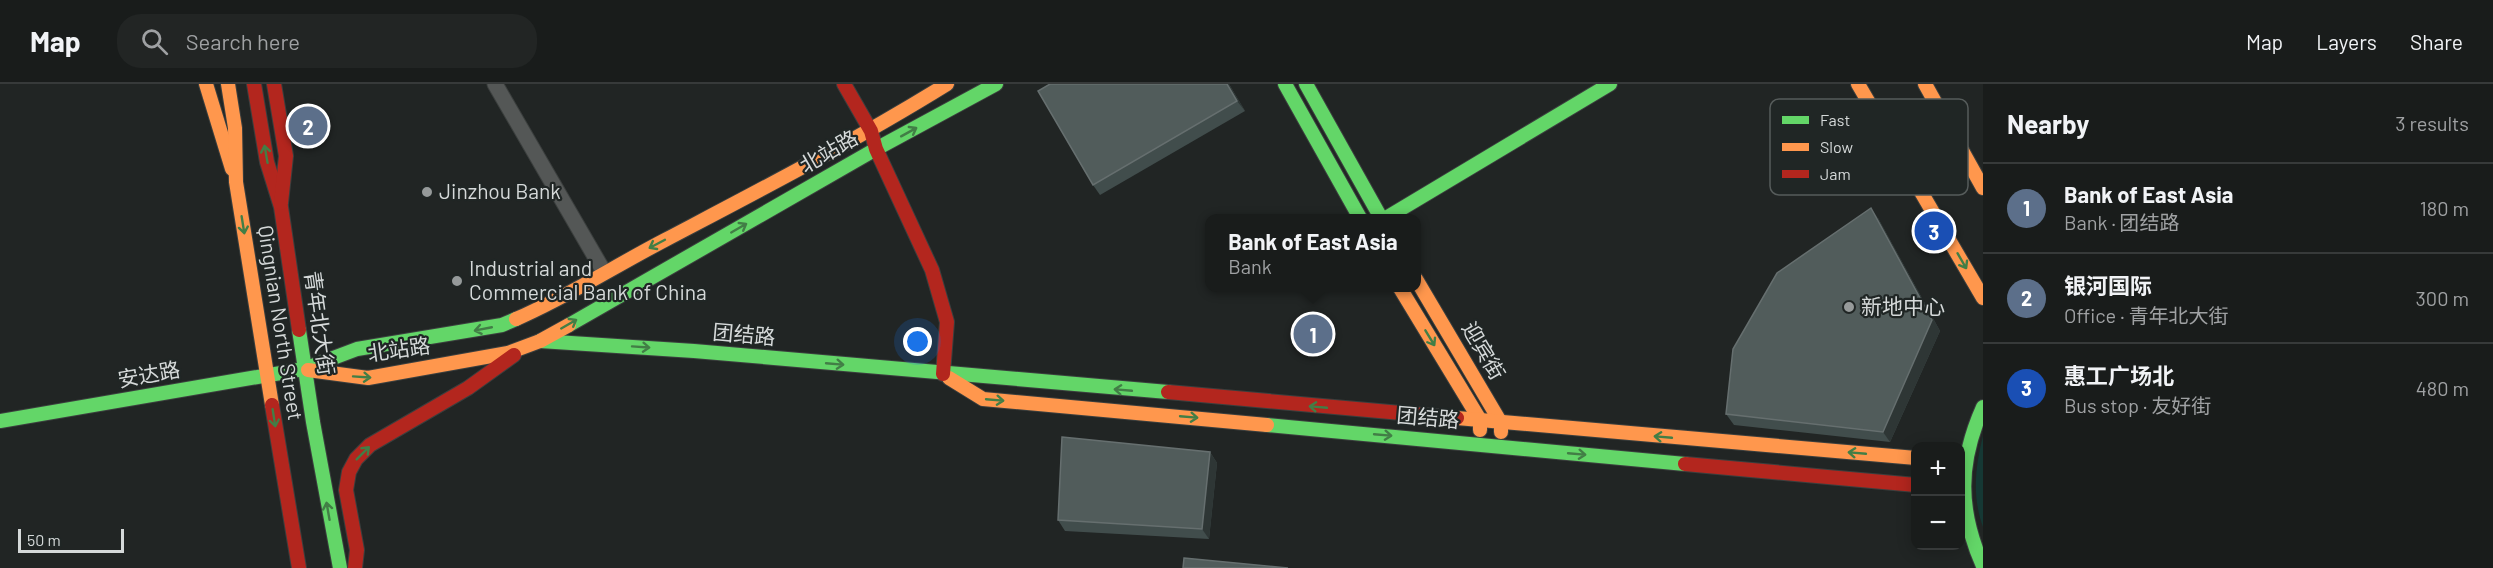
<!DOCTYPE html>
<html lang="en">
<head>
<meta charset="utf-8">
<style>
  body { margin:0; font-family:Barlow,"Noto Sans SC",sans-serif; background:#222524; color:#f1f3f6 }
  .controls { position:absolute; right:18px; bottom:18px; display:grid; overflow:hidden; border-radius:12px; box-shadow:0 3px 15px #0003 }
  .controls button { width:54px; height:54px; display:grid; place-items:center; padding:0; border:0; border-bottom:2px solid #373a3a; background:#191c1b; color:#f1f3f6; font:30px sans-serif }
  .scale { position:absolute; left:18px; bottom:15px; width:106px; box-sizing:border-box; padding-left:6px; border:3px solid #d5d9d9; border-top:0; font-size:16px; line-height:21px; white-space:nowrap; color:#d5d9d9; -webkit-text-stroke:4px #202625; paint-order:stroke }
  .you { position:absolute; left:918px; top:258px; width:21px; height:21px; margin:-15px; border:4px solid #fff; border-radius:50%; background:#1a73e8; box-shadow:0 0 0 9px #1a73e833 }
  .badge { display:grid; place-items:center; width:39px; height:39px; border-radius:50%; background:#db2777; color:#fff; font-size:20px; font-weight:700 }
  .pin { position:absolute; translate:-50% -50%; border:3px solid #fff; box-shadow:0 2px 6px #0006 }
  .popup { position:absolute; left:1205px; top:130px; width:216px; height:78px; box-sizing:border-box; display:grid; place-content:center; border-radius:12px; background:#191c1b; filter:drop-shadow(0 2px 4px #0005); font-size:20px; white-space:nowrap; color:#9fa1a3 }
  .popup b { font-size:22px; color:#f1f3f6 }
  .popup::after { content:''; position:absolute; left:50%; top:100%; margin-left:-12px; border:12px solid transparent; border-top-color:#191c1b }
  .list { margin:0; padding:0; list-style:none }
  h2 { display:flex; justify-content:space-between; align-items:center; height:78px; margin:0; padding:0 24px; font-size:26px }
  h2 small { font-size:20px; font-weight:400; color:#9fa1a3 }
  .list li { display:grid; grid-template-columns:39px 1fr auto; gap:18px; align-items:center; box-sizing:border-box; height:90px; padding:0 24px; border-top:2px solid #373a3a }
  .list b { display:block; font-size:22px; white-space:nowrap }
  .list p { margin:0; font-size:20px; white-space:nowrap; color:#9fa1a3 }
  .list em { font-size:20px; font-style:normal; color:#9fa1a3 }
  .icon { flex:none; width:33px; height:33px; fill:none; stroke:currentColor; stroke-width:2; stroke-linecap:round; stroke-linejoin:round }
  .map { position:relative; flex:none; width:1983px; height:484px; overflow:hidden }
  header { display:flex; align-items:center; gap:36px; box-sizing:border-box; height:84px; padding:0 30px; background:#191c1b; border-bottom:2px solid #373a3a }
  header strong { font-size:28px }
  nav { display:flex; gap:33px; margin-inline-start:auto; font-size:21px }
  .search { width:420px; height:54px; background:#222524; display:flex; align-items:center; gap:15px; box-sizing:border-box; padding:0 21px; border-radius:24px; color:#9fa1a3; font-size:22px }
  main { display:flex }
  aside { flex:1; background:#191c1b }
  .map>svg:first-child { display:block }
  .green { fill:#153834 }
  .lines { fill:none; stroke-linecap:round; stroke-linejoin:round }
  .street-casing { stroke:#3b3f3e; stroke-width:17 }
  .fast-casing { stroke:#3b3f3e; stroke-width:16 }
  .slow-casing { stroke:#3b3f3e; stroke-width:16 }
  .jam-casing { stroke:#3b3f3e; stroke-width:16 }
  .street { stroke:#545756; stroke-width:15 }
  .fast { stroke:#63d668; stroke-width:14 }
  .slow { stroke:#ff974d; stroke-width:14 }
  .jam { stroke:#b3261e; stroke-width:14 }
  .wall { fill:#414d4c }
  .shaded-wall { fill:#2e3635 }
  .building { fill:#515c5b; stroke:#666f6f; stroke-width:1.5 }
  .oneway { stroke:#427e46 }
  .poi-dot { fill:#969a9a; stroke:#202625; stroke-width:2 }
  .labels { text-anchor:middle; stroke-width:4.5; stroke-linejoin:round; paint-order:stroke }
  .street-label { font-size:21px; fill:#d5d9d9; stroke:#202625 }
  .poi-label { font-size:21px; fill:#d5d9d9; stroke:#202625; text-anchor:start }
  .key { fill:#202625; stroke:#565c5b; stroke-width:1.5 }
  .key-label { font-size:16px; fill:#d5d9d9 }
</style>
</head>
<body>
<header>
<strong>Map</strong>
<div class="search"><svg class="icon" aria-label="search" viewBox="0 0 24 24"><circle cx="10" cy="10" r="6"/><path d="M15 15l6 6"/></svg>Search here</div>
<nav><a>Map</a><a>Layers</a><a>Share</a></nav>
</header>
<main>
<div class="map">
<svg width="1983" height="484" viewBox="0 0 1983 484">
  <rect width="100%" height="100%" fill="#212524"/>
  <!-- green -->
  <path class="green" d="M1983,352V443C1972,413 1975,383 1983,352Z"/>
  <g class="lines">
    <!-- street casing -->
    <g class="street-casing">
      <path id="street" d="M495,0L604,188"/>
    </g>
    <!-- fast casing -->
    <g class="fast-casing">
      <g id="fast">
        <path d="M1285,0L1360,134"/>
        <path d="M1306,0L1381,134"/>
        <path d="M1386,134L1610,0"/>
        <path d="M569,241L876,65L996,0"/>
        <path d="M299,246L313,338L340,484"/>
        <path d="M540,257L694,267L1168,308"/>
        <path d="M1983,323C1958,379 1958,426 1983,482"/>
        <path d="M0,337L304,285L357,265L502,241L516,235"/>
        <path d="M1267,341L1685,380"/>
      </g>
    </g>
    <!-- slow casing -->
    <g class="slow-casing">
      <g id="slow">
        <path d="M206,0L232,85"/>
        <path d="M228,0L235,44L236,98L272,321"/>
        <path d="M1858,0L1983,214"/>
        <path d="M1925,0L1983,104"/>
        <path d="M1416,195L1501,339V348"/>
        <path d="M1400,204L1480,336V346"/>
        <path d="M516,235C567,213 615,182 665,156C760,106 855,57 947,0"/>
        <path d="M308,286L368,294L508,269L540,257L569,241"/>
        <path d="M949,294L983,315L1267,341"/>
        <path d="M1457,334L1916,374"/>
      </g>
    </g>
    <!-- jam casing -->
    <g class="jam-casing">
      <g id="jam">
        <path d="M254,0L267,78L281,123L299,246"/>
        <path d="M274,0L286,72L281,119"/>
        <path d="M844,0L871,47L876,65L932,186L947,238L943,290"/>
        <path d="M1168,308L1457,334"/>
        <path d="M272,321L299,484"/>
        <path d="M1685,380L1916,401"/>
        <path d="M355,484L357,466L346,406L349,388L356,375L370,361L468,304L514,271"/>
      </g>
    </g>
    <!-- street -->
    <use href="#street" class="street"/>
    <!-- fast -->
    <use href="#fast" class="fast"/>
    <!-- slow -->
    <use href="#slow" class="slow"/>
    <!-- jam -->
    <use href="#jam" class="jam"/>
  </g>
  <!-- wall -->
  <g class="wall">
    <path d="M1229,0L1245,27L1100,111L1093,101Z"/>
    <path d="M1878,134L1940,247L1890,358L1734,341L1726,330Z"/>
    <path d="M1210,368L1217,379L1209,455L1065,447L1058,436Z"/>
  </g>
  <!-- shaded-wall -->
  <g class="shaded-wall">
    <path d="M1227,0H1229L1245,27L1237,17Z"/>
    <path d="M1871,124L1878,134L1940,247L1890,358L1883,348Z"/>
    <path d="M1210,368L1217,379L1209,455L1202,445Z"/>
  </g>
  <!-- building -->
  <g class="building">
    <path d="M1050,0H1227L1237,17L1093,101L1038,7Z"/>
    <path d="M1871,124L1932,236L1883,348L1726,330L1733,265L1777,189Z"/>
    <path d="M1062,353L1210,368L1202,445L1058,436Z"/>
    <path d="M1184,474L1288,484H1183Z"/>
  </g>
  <!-- one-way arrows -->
  <defs><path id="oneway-shaft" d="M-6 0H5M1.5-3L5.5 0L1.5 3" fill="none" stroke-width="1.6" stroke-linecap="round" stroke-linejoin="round" transform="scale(1.5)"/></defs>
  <g class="oneway">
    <use href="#oneway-shaft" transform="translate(909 48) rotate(-29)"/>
    <use href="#oneway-shaft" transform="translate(266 70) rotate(-100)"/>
    <use href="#oneway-shaft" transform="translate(243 141) rotate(81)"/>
    <use href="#oneway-shaft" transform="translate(739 144) rotate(-30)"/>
    <use href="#oneway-shaft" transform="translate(657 160) rotate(152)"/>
    <use href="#oneway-shaft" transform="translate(1962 177) rotate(60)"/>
    <use href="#oneway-shaft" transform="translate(569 240) rotate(-30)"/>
    <use href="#oneway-shaft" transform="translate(483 245) rotate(169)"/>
    <use href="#oneway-shaft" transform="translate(1430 254) rotate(59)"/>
    <use href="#oneway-shaft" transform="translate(641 263) rotate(4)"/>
    <use href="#oneway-shaft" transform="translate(835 280) rotate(5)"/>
    <use href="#oneway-shaft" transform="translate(362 293) rotate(4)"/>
    <use href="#oneway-shaft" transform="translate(1123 306) rotate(-175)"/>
    <use href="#oneway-shaft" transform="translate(995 316) rotate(5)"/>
    <use href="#oneway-shaft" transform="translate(1318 323) rotate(-175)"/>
    <use href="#oneway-shaft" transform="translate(1189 333) rotate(5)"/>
    <use href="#oneway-shaft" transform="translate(274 334) rotate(81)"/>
    <use href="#oneway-shaft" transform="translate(1383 351) rotate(5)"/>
    <use href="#oneway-shaft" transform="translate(1663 353) rotate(-175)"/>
    <use href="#oneway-shaft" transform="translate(363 369) rotate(-45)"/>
    <use href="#oneway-shaft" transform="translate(1857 369) rotate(-175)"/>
    <use href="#oneway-shaft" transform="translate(1577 370) rotate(5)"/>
    <use href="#oneway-shaft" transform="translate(328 427) rotate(-100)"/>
  </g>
  <!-- markers -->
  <g class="poi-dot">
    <circle cx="427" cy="108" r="6"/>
    <circle cx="457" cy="197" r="6"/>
    <circle cx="1849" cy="223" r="6"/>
  </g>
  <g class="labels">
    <!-- street labels -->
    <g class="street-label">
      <text transform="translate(829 68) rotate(-30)" y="7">北站路</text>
      <text transform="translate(280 239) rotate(81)" y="7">Qingnian North Street</text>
      <text transform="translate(319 239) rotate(82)" y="7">青年北大街</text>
      <text transform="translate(744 251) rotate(5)" y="7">团结路</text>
      <text transform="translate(399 266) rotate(-8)" y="7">北站路</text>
      <text transform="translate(1483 267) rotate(60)" y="7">迎宾街</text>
      <text transform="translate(149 291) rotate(-10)" y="7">安达路</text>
      <text transform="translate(1428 334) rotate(5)" y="7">团结路</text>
    </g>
    <!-- poi labels -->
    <g class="poi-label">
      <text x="439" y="115">Jinzhou Bank</text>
      <text x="469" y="192">Industrial and<tspan x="469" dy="24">Commercial Bank of China</tspan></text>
      <text x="1861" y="230">新地中心</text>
    </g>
  </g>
  <!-- legend -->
  <rect x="1770" y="15" width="198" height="96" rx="9" class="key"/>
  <rect x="1782" y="32" width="27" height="8" fill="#63d668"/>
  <rect x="1782" y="59" width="27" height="8" fill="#ff974d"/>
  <rect x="1782" y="86" width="27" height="8" fill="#b3261e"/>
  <g class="key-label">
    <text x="1820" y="42">Fast</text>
    <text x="1820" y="69">Slow</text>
    <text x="1820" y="96">Jam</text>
  </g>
</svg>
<div class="controls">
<button>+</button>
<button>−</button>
</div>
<div class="scale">50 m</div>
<div class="you"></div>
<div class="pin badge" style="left:1313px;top:250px;background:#5c6f8a">1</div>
<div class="popup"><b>Bank of East Asia</b>Bank</div>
<div class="pin badge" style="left:308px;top:42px;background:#5c6f8a">2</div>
<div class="pin badge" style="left:1934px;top:147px;background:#1a4fb4">3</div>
</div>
<aside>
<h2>Nearby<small>3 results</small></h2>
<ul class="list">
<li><span class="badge" style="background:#5c6f8a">1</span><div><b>Bank of East Asia</b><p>Bank · 团结路</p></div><em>180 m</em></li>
<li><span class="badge" style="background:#5c6f8a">2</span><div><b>银河国际</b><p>Office · 青年北大街</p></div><em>300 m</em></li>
<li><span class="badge" style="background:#1a4fb4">3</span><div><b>惠工广场北</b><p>Bus stop · 友好街</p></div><em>480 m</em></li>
</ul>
</aside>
</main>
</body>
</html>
